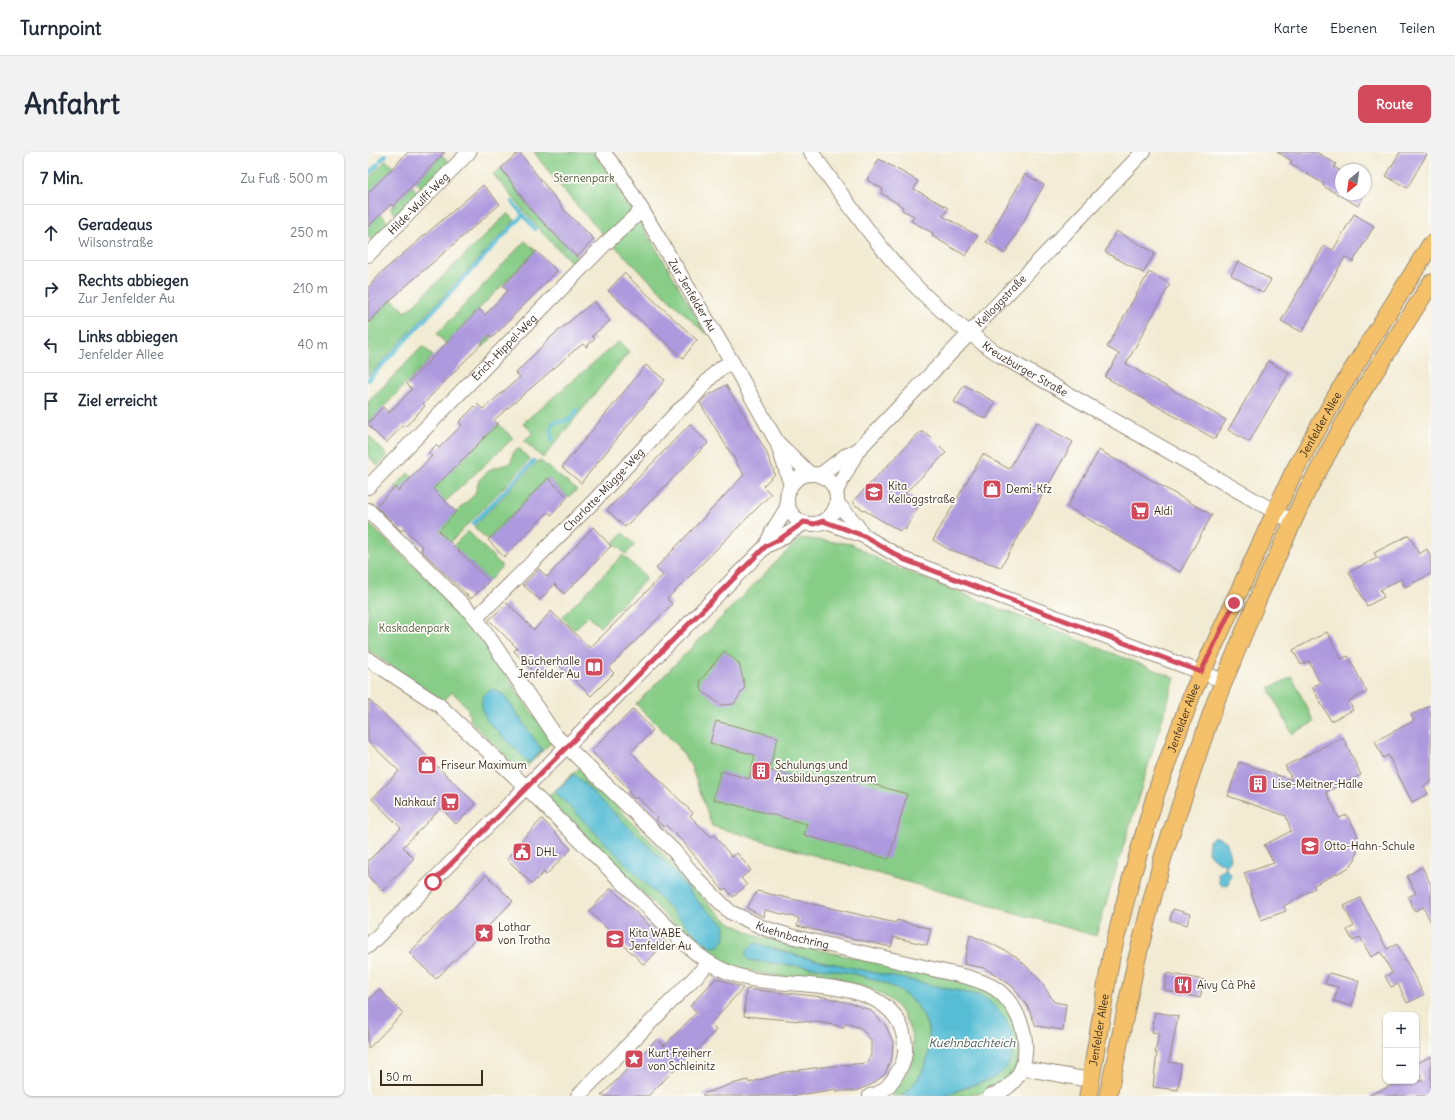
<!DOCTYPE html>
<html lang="de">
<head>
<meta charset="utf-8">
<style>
  body { margin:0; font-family:Delius,sans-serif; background:#f2f2f3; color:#1f2937 }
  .controls { position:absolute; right:12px; bottom:12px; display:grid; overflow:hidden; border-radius:8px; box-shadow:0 1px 3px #0004 }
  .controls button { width:36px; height:36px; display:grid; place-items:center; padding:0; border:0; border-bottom:1px solid #e0e1e3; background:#fff; color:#1f2937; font:20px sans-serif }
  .compass { position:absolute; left:967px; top:12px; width:36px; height:36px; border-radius:50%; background:#fff; box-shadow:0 1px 3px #0004; rotate:209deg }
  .scale { position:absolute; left:12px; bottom:10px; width:103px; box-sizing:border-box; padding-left:4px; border:2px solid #3b2a1e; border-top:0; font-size:11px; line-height:14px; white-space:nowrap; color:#3b2a1e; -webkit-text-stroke:3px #fdfcf7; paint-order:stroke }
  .stop { position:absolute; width:12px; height:12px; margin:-9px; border:3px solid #d1495b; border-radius:50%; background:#fff }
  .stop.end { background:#d1495b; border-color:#fff; box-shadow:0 1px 4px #0008 }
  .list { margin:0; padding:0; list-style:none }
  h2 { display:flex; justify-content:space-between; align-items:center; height:52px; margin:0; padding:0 16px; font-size:17px }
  h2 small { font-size:13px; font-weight:400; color:#747a83 }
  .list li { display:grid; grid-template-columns:26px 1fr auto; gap:12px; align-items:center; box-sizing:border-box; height:56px; padding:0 16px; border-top:1px solid #e0e1e3 }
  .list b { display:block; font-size:15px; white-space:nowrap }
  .list p { margin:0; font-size:13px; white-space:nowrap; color:#747a83 }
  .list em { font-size:13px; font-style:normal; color:#747a83 }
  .icon { flex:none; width:22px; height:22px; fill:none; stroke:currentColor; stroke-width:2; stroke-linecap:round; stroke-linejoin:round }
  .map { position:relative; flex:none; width:1063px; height:944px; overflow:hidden; border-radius:8px }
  header { display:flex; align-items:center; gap:24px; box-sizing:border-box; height:56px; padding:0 20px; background:#fff; border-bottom:1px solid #e0e1e3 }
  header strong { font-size:19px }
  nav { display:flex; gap:22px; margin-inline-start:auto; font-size:14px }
  .intro { display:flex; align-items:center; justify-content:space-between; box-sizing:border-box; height:96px; padding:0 24px }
  h1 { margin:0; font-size:28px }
  .button { padding:10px 18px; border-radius:8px; background:#d1495b; color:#fff; font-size:14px; font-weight:700 }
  main { display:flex; gap:24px; padding:0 24px }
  aside { flex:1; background:#fff; border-radius:8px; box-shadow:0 1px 3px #0004 }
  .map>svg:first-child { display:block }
  .green { fill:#87cd87; stroke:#617c52; fill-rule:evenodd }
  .water { fill:#57bdd5; stroke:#49747a }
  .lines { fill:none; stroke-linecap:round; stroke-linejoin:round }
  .stream { stroke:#57bdd5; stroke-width:4 }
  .building { fill:#ad99de }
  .minor-casing { stroke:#968a78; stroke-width:16 }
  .major-casing { stroke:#968a78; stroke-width:19 }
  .minor { stroke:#fff; stroke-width:14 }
  .major { stroke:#f4c16a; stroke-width:17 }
  .route { stroke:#d1495b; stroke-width:5 }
  .labels { text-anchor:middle; stroke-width:3.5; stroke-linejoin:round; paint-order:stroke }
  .park-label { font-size:11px; fill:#525b3e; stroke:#fdfcf7 }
  .street-label { font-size:11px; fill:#3b2a1e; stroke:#fdfcf7 }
  .poi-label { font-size:11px; fill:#3b2a1e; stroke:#fdfcf7; text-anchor:start }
  .water-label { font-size:12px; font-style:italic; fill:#455d5e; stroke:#fdfcf7 }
</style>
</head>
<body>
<header>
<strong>Turnpoint</strong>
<nav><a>Karte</a><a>Ebenen</a><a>Teilen</a></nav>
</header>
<div class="intro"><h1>Anfahrt</h1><a class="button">Route</a></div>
<main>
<aside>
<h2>7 Min.<small>Zu Fuß · 500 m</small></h2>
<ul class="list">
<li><svg class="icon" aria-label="ahead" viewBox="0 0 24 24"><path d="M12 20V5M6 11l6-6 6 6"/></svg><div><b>Geradeaus</b><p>Wilsonstraße</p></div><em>250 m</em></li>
<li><svg class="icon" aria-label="right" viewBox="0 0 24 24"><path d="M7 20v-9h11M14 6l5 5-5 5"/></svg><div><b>Rechts abbiegen</b><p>Zur Jenfelder Au</p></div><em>210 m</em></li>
<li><svg class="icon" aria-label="left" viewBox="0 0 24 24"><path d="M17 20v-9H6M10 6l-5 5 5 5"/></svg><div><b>Links abbiegen</b><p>Jenfelder Allee</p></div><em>40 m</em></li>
<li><svg class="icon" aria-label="arrive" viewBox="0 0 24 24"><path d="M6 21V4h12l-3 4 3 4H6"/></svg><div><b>Ziel erreicht</b></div></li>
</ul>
</aside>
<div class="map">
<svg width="1063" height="944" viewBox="0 0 1063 944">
  <rect width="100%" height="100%" fill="#fdfcf7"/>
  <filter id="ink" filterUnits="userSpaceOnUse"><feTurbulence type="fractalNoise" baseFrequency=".025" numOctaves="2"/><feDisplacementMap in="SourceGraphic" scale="8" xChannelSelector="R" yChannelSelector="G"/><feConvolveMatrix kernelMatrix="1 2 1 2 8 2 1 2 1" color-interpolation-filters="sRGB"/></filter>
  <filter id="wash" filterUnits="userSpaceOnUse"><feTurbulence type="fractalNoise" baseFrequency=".012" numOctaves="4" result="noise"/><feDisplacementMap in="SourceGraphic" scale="16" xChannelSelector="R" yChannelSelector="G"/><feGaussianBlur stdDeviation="0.9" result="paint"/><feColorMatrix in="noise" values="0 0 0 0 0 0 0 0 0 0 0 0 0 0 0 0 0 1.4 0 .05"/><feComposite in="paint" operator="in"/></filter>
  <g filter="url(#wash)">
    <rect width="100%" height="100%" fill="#f2ebd3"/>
    <!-- green -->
    <g class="green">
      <path d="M166,0H225L243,24L299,114L338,182C277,124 215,68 166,0Z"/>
      <path d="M74,3L81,10L55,37L48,30Z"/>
      <path d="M18,8L25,15L0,50V27Z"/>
      <path d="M133,16L164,59L209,105L203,110L176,83L125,22Z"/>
      <path d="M44,34L51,41L30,64L22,57Z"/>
      <path d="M140,61L147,68L0,224V171L24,147L38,160Z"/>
      <path d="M12,62L21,71L4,89L0,84V75Z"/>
      <path d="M157,89L168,99L103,165L124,186L115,195L95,175L78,192L69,182Z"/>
      <path d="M251,189L261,200L175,306L156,289L165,281L155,271Z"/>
      <path d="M55,194L65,204L0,271V250Z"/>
      <path d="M130,272L145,286L77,350L83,365L107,342L111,328L123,317L140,312L144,308L145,302L148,297H152L162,308L72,401L67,396L78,385L27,335L40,321L44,324L112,288L113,289Z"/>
      <path d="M0,283L20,304L10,314L0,304Z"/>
      <path d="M171,308L209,338L200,345L180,326L120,388L106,375Z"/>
      <path d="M0,371C33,403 73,436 102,472C132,510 155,552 185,589L154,619L142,608L140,610L136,606L138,604L103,570L99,555L84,540L75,550L0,498Z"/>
      <path d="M100,379L134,414L121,429L89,397L73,413L69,410Z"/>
      <path d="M255,381L267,393L258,402L245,391Z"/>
      <path d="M432,386L484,392L517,411L807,526L728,784L344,674L323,614L309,593L268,552Z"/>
      <path d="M255,403L279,426L232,475L220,464L206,478L194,465Z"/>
      <path d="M924,525L946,570L924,582L901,536Z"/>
      <path d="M211,616L306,713L339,751L361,770L391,785L594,829C607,834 621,838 632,848C655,867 661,916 632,933C615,944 596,944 576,944L628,925L639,914L645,883L634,863L614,844L430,804L387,791L381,808C434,818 552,811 561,883C564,908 552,928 534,944H522C540,921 552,905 541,876C523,820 448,831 403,823C381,819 362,815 343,803C320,789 301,767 282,748C247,715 213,681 178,647ZM206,622L303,716L332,752L343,762L357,785L351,794L187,640Z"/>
    </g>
    <!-- water -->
    <g class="water">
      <path d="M125,537L136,543L174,598L161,611L119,569C113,558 109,542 125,537Z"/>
      <path d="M206,622L303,716L332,752L357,773V785L351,794L344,795L333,788L187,640Z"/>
      <path d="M846,684L858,689L861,698L862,709L857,716L863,722L860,732L855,734L851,731L850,721L856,716L857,713L845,706L840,700L841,689Z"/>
      <path d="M387,791L430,804L614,844C629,855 645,871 645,891C645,923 624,927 599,935C592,937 584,942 576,944C563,944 547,944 534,944C552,928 564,908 561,883C552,811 434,818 381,808L378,805C378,799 381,794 387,791Z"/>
    </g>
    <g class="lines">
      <!-- stream -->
      <g class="stream">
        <path d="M13,8L18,3"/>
        <path d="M0,22L10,12"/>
        <path d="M144,50L167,77"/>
        <path d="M0,228L155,63"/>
        <path d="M184,289L183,276L185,271C198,267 201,273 209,258"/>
        <path d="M105,372L166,309"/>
      </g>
    </g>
    <g id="blocks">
      <!-- building -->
      <g class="building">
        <path d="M40,0H77L25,54L23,52L0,75V41Z"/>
        <path d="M151,0L198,60L226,87L209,105L164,59L133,16Z"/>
        <path d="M909,0H948L968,12L966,15L973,19V42H997L990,54L955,34L956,32L922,12L924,9Z"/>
        <path d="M1032,0H1060L1039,36L1018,24Z"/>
        <path d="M511,7L550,29L546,37L580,56L575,64L610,84L598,104L564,84L565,81L543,69L546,64L534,58L535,55L513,41L515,37L499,28Z"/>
        <path d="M657,22L676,33L637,102L618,90Z"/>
        <path d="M115,33L132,52L32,139L0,171V136L14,120Z"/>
        <path d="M986,62L1006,74L985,110L977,105L934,180L913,169L956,94L965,98Z"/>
        <path d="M748,79L787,101L775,121L737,100Z"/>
        <path d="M168,99L189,119L124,186L122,183L55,252L57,254L37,275L35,273L18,291L0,273V271L15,255L21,261L44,237L39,232L111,157L117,163L140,138L135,134Z"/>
        <path d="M870,109L903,128L895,141L863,123Z"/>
        <path d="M781,120L802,132L758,212L858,268L847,287L737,225L751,202L739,195Z"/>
        <path d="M256,121L329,188L315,206L240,139Z"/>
        <path d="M226,149L242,169L224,184L227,187L218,195L215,192L207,198L126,268L130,272L65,337L88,360L71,379L121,429L103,447L53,398L55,395L36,377L33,379L8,354L27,335L30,339L64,304L60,301L68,293L71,296L94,273L91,270L109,252L115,257L152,225L148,221L183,185Z"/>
        <path d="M900,209L921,221L881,290L860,278Z"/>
        <path d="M278,213L297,228L213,331L194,315Z"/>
        <path d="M358,233L397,297L407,322L395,334L403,342L299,447L304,452L241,516L246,521L223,544L185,507L169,524L146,499L149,496L121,468L139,451L166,478L183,459L222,496L295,423L288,416L376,323L332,251L336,246Z"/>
        <path d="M596,233L627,250L618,267L586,250Z"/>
        <path d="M669,270L705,290L633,415L580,397L565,388L615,302L641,317Z"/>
        <path d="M322,272L340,291L257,375L239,358Z"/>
        <path d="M552,280L558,281L578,301L537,341L553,350L537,378L534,376L532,379L487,353L485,349Z"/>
        <path d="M731,298L844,363L812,420L699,355Z"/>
        <path d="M180,326L200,345L183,363L180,360L136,405L120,388Z"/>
        <path d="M225,375L243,394L196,442L187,432L172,448L155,433L171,417L179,425Z"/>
        <path d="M1041,383L1051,402L1059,397L1063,406V422L1037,435L1033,427L1012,438L1016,445L999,454L981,420L1009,406L1006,401Z"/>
        <path d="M959,480L973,507L980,504L999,540L981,549L985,558L963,569L944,535L952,531L941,509L933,513L925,498Z"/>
        <path d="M356,499L371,511L377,535L366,552L353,553L334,539L332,529Z"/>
        <path d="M0,547L108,652L88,672L73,656L35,695L46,706L14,739L0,724V709L33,676L4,647L31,619L0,589Z"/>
        <path d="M1063,553V630L1056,634L1060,642L1044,650L1020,603L1015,606L1007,589L1046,569L1043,563Z"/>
        <path d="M265,557L285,578L263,600L325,661L322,664L343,685L346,683L364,705L369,701L383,718L373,726L379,733L365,745L358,736L355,738L317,692L298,673L296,675L288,668L290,666L269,645L267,647L260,640L262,638L223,599Z"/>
        <path d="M348,569L410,585L401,618L450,631L451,627L462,630L464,621L539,642L521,707L436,683L439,672L345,647L353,619L381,627L387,603L342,591Z"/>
        <path d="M975,585L993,623L958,640L971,666L979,663L989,682L991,691L987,708L980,716L946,733L947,736L916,754L918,759L893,768L876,721L906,711L896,693L923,679L918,664L860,644L871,610L924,628L917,614Z"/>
        <path d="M174,667L203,697L178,723L176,720L164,732L139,707L154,692L152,690Z"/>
        <path d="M1054,715L1063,732V770L1055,755L1047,759L1040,745L1048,741L1039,724Z"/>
        <path d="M118,723L145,749L68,827L41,801Z"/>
        <path d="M243,736L298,790L276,813L221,759Z"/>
        <path d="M389,739L528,771L529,768L563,777L559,793L525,785L523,795L429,774L431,766L397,758L396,765L379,756Z"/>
        <path d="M992,746L1019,797L1029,792L1056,843L1039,851L1030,832L1023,835L1017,824L1024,821L1013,800L1003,805L992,785L985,789L979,778L986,774L976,754Z"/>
        <path d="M805,757L822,762L819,773L802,768Z"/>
        <path d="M602,783L622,791L649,805L672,828L686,850L698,852L695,878L668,874L659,853L644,834L630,824L616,816L596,812Z"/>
        <path d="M799,821L836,828L832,846L796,838Z"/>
        <path d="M961,821L991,829L984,854L966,849L970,835L957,832Z"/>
        <path d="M348,826L375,836L342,872L348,878L324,904L322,902L280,944H233L289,887L296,894L329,860L322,854Z"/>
        <path d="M11,837L35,861L0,897V849Z"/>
        <path d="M378,837L456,845L485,852L502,858L518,874L525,890L524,905L517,922L503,933L487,939H468V937L425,944H335V942L364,932L380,928L381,931L417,920L454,915L498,911L503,903V888L493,876L478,871L476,875L455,871L376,864Z"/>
        <path d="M787,860L810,864L801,910L813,912L810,938L785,935L789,901H787L791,881L784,880Z"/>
        <path d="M1063,904V944H1000L1034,929H1055L1048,912Z"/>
      </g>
    </g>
  </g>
  <g filter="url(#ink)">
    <use href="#blocks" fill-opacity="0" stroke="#968a78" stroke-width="1"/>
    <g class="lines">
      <!-- minor casing -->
      <g class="minor-casing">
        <g id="minor">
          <path id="s1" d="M235,0L251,20L274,58L364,210L409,290L423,333"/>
          <path id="s2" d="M443,0C471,38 498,79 529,114C559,149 595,178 633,204L925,370"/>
          <path id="s3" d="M0,103L101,0"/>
          <path d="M409,290L442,322"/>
          <circle cx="444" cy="347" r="25"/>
          <path d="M452,323L477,304L490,298"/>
          <path id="s4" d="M0,335L237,92L274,58"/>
          <path id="s5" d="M468,339L490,298L775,0"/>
          <path d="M469,351L487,371L496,384"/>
          <path id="s6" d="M0,358L108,466L187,583L306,699L330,728L362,760L396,776L422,784L599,825C612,829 625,833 634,842C665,872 669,930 622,944"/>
          <path d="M455,369L496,384L537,408L856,529"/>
          <path d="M398,394L404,380L420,354"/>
          <path id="s7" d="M108,466L225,350L311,258C331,245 341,219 364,210"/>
          <path d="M0,507L71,553L158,635L313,788C333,807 351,819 378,826C422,837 520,823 535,881C538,893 539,905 532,916C526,928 517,942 502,944"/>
          <path d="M0,794L398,394L412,387L436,371"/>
          <path d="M654,916L722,928"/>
          <path d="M210,944L340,812"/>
        </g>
      </g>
      <!-- major casing -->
      <g class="major-casing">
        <g id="major">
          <path id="s8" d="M720,944L743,805L763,727L788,641L824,542L925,321L971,239L1063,92"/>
          <path d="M740,944L768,810L795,705L847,551L891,444L938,341L989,248L1063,131"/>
        </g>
      </g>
      <!-- minor -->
      <use href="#minor" class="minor"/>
      <!-- major -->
      <use href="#major" class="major"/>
    </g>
  </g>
  <g class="lines" filter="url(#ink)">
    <!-- route -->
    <path class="route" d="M65,730L398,394L412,387L436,370L446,372L455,369L496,384L537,408L833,520L866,451"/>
  </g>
  <!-- icons -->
  <defs>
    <g id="shop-square" transform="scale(1)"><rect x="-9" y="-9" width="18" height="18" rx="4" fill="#d1495b" stroke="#fdfcf7"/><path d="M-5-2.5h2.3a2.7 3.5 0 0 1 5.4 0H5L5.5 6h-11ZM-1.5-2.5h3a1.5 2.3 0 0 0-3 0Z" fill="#fff"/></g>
    <g id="school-square" transform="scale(1)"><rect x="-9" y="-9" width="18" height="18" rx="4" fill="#d1495b" stroke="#fdfcf7"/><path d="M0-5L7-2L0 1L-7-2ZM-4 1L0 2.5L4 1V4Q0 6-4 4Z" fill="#fff"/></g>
    <g id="supermarket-square" transform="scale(1)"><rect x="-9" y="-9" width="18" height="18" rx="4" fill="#d1495b" stroke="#fdfcf7"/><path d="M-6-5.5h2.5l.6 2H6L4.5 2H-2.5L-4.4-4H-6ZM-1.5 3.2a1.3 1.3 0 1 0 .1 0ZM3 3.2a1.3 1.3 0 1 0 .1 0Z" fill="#fff"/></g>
    <g id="library-square" transform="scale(1)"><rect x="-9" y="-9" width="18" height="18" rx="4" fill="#d1495b" stroke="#fdfcf7"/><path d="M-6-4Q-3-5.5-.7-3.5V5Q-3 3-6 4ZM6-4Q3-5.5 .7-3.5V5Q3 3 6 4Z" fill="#fff"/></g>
    <g id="building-square" transform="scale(1)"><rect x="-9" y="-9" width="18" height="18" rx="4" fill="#d1495b" stroke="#fdfcf7"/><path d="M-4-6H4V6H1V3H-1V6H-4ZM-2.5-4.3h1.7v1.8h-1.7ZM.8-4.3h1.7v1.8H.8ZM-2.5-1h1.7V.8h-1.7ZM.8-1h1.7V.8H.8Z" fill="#fff"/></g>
    <g id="civic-square" transform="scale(1)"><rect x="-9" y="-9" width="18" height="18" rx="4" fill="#d1495b" stroke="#fdfcf7"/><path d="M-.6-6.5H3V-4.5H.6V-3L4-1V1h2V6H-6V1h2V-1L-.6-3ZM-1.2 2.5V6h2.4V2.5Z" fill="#fff"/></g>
    <g id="sight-square" transform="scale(1)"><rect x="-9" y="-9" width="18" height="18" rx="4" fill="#d1495b" stroke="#fdfcf7"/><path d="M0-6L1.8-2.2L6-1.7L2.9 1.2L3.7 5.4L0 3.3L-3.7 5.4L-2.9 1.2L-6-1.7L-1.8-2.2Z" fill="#fff"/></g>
    <g id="restaurant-square" transform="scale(1)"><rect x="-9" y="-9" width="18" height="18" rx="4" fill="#d1495b" stroke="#fdfcf7"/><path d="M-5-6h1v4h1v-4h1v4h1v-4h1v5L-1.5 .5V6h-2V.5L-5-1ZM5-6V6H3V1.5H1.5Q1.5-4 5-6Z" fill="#fff"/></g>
  </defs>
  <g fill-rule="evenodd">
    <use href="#shop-square" x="624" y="337"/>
    <use href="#school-square" x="506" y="340"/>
    <use href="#supermarket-square" x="772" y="359"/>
    <use href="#library-square" x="226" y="515"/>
    <use href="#shop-square" x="59" y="613"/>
    <use href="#building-square" x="393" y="619"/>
    <use href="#building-square" x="890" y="632"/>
    <use href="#supermarket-square" x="82" y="650"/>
    <use href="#school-square" x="942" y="694"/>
    <use href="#civic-square" x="154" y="700"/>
    <use href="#sight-square" x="116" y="781"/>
    <use href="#school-square" x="247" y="787"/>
    <use href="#restaurant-square" x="815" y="833"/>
    <use href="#sight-square" x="266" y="907"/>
  </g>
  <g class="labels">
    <!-- park labels -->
    <g class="park-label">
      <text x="216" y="30">Sternenpark</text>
      <text x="46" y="480">Kaskadenpark</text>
    </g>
    <!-- street labels -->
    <g class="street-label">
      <text dy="4" stroke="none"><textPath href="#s3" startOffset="72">Hilde-Wulff-Weg</textPath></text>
      <text dy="4" stroke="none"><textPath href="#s1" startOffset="169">Zur Jenfelder Au</textPath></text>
      <text dy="4" stroke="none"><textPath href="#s5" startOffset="253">Kelloggstraße</textPath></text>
      <text dy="4" stroke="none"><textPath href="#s4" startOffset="195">Erich-Hippel-Weg</textPath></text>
      <text dy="4" stroke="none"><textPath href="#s2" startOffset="308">Kreuzburger Straße</textPath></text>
      <text dy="4" stroke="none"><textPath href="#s8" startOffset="715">Jenfelder Allee</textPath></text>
      <text dy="4" stroke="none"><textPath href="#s7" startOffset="181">Charlotte-Mügge-Weg</textPath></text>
      <text dy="4" stroke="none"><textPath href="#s8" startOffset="391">Jenfelder Allee</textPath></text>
      <text dy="4" stroke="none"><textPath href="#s6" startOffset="610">Kuehnbachring</textPath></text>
      <text dy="4" stroke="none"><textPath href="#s8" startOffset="67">Jenfelder Allee</textPath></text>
    </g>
    <!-- poi labels -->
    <g class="poi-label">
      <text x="520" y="338">Kita<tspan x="520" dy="13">Kelloggstraße</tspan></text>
      <text x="638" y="341">Demi-Kfz</text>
      <text x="786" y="363">Aldi</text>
      <text x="212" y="513" text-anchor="end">Bücherhalle<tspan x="212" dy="13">Jenfelder Au</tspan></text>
      <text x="73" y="617">Friseur Maximum</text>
      <text x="407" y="617">Schulungs und<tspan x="407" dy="13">Ausbildungszentrum</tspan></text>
      <text x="904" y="636">Lise-Meitner-Halle</text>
      <text x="68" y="654" text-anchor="end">Nahkauf</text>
      <text x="956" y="698">Otto-Hahn-Schule</text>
      <text x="168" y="704">DHL</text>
      <text x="130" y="779">Lothar<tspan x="130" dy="13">von Trotha</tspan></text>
      <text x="261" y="785">Kita WABE<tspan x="261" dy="13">Jenfelder Au</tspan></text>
      <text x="829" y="837">Aivy Cà Phê</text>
      <text x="280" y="905">Kurt Freiherr<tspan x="280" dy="13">von Schleinitz</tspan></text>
    </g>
    <!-- water labels -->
    <g class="water-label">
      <text x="604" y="895">Kuehnbachteich</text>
    </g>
  </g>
</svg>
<div class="controls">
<button>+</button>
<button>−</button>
</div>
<svg class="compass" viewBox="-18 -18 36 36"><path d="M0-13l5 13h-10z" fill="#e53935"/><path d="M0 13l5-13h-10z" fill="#747a83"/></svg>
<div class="scale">50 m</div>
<div class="stop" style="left:65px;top:730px"></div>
<div class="stop end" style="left:866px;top:451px"></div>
</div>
</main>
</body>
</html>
